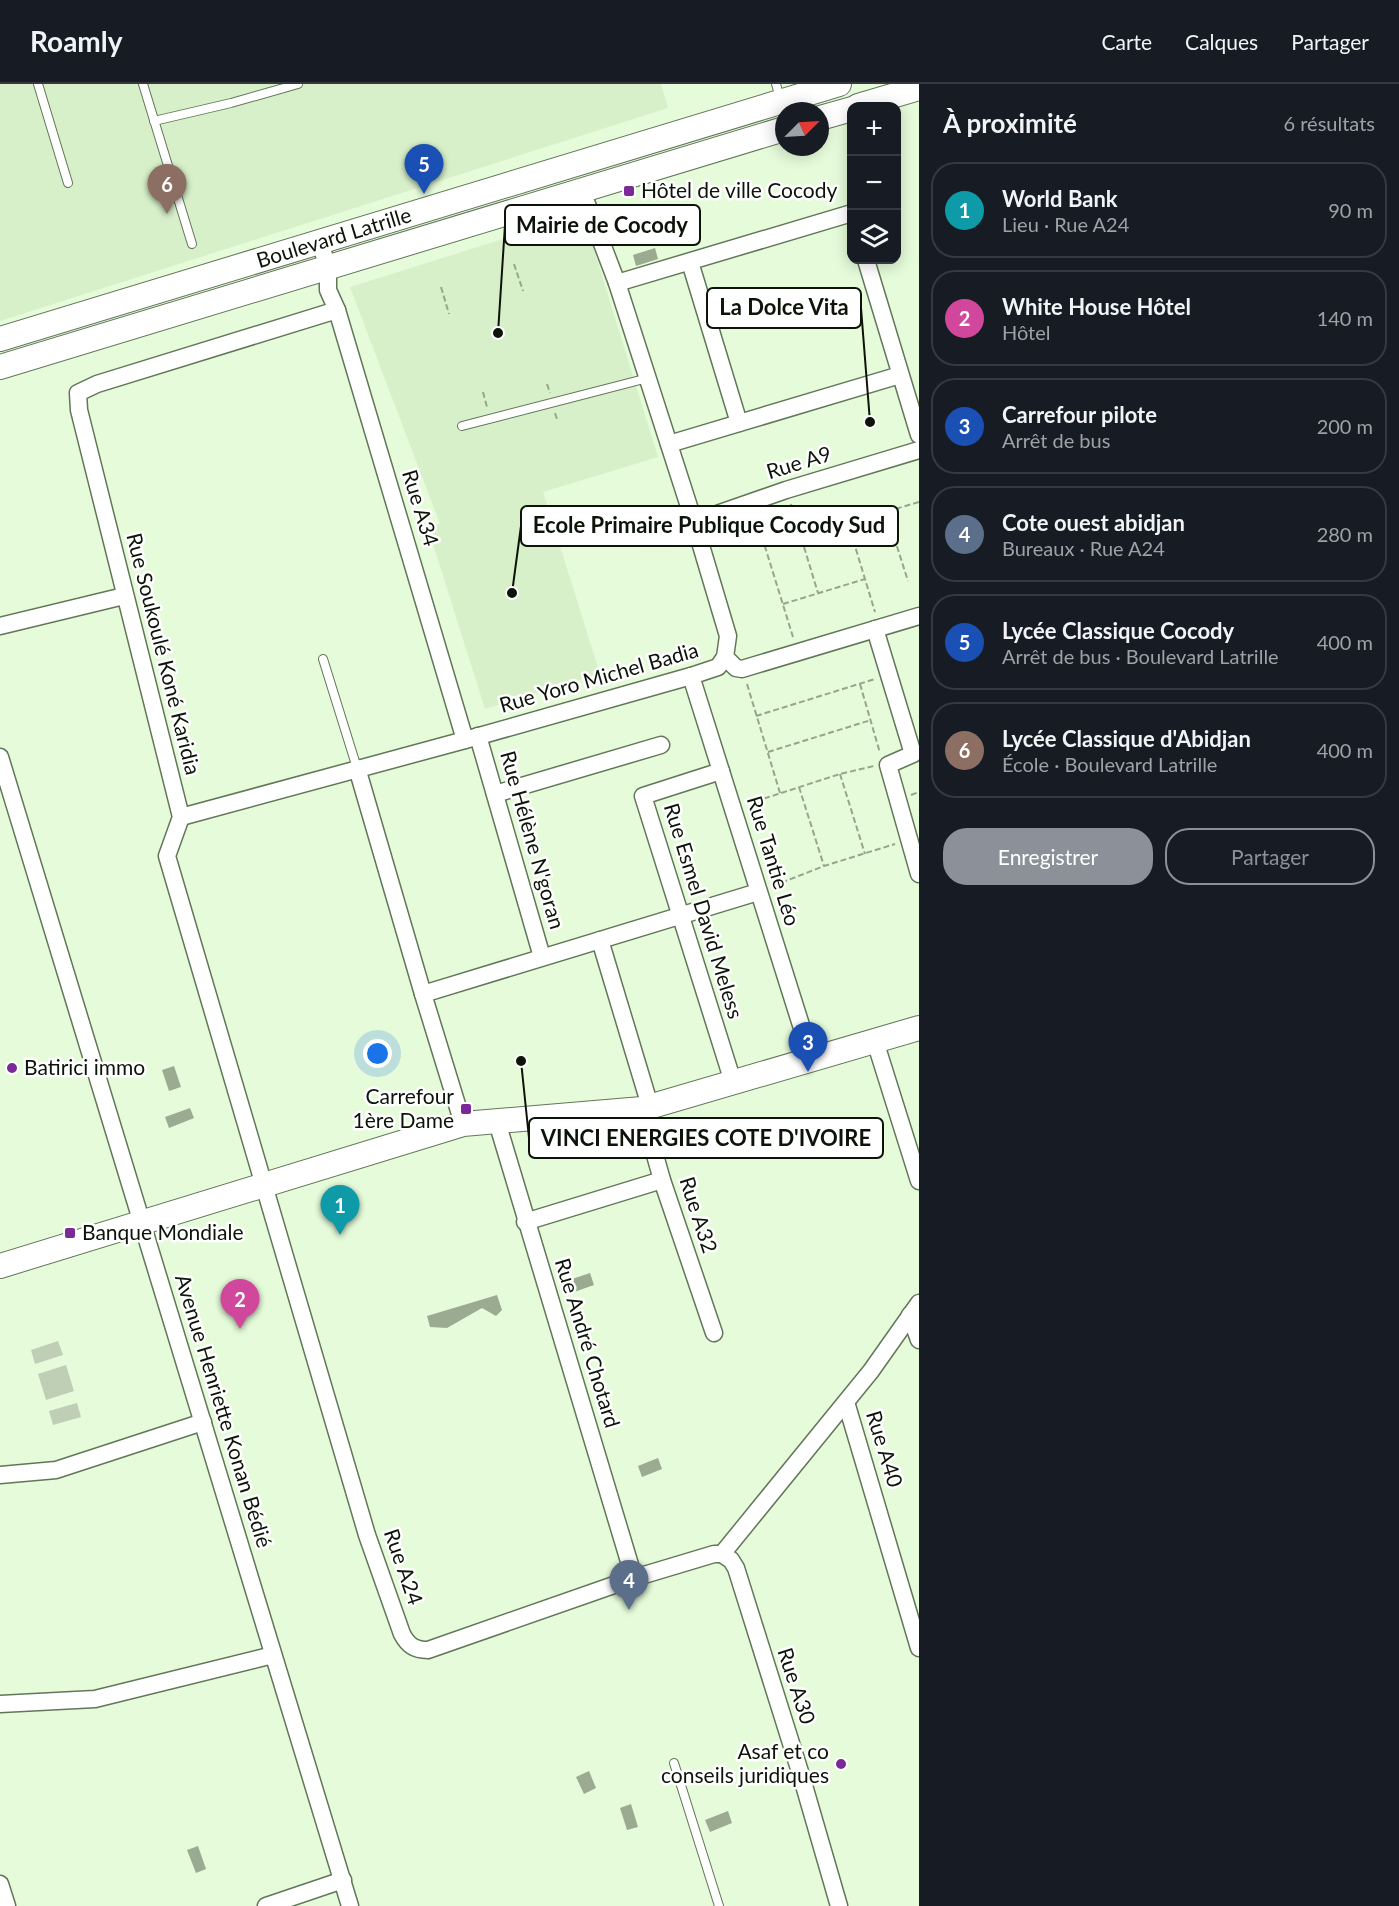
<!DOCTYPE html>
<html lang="fr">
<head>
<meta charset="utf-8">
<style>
  body { margin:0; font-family:Lato,sans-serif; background:#242831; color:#f1f3f6 }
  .controls { position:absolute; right:18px; top:18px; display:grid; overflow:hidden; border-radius:12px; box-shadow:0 3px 15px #0003 }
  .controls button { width:54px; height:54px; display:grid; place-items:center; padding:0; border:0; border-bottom:2px solid #363941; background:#171b24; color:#f1f3f6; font:30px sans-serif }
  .compass { position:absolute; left:775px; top:18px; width:54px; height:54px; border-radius:50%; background:#171b24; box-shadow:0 3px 15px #0003; rotate:66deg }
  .you { position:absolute; left:378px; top:970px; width:21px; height:21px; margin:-15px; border:4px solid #fff; border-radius:50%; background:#1a73e8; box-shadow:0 0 0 9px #1a73e833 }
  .badge { display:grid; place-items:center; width:39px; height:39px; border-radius:50%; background:#8c9099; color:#fff; font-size:20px; font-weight:700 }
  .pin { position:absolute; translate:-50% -50px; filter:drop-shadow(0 2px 3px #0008) }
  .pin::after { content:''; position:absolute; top:32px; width:21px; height:18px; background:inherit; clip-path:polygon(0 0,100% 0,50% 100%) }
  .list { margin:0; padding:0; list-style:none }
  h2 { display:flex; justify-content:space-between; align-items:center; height:78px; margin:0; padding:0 24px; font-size:26px }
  h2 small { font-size:20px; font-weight:400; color:#9ea1a6 }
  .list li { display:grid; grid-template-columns:39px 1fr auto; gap:18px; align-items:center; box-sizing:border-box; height:96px; margin:0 12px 12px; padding:0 12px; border:2px solid #363941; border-radius:24px }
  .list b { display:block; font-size:22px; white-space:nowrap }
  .list p { margin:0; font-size:20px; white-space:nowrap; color:#9ea1a6 }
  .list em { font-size:20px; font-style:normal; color:#9ea1a6 }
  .actions { display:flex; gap:12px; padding:18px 24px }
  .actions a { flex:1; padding:14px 0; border:2px solid #8c9099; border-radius:24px; text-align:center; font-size:21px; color:#8c9099 }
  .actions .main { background:#8c9099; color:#fff }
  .icon { flex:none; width:33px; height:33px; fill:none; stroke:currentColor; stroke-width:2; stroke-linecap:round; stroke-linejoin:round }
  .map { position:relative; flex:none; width:919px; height:1822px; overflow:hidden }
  header { display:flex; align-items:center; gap:36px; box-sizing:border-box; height:84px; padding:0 30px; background:#171b24; border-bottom:2px solid #363941 }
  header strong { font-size:28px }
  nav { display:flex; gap:33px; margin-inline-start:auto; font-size:21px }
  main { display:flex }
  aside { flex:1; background:#171b24 }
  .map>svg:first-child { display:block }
  .built { fill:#d7f0ca }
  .green { fill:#becfb6 }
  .water { fill:#9aab92 }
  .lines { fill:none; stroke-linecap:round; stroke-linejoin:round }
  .lane-casing { stroke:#627659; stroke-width:10 }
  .street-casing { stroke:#627659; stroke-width:19 }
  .secondary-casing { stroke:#627659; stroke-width:26 }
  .path { stroke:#95a68d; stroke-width:2; stroke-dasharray:6 3; stroke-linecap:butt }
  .lane { stroke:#fff; stroke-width:8 }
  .street { stroke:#fff; stroke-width:16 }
  .secondary { stroke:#fff; stroke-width:24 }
  .poi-dot { fill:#7b2999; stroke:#fff; stroke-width:2 }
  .labels { text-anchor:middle; stroke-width:5; stroke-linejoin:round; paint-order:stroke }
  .poi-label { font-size:21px; fill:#0c1308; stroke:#fff; text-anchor:start }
  .street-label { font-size:21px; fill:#0c1308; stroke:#fff }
  .leader { fill:none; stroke:#0c1308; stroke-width:2 }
  .callout-dot { fill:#0c1308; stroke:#fff; stroke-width:2 }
  .callout { fill:#fff; stroke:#0c1308; stroke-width:2 }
  .callout-label { font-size:22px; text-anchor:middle; font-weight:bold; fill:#0c1308 }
</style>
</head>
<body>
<header>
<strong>Roamly</strong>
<nav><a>Carte</a><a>Calques</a><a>Partager</a></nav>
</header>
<main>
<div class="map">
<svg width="919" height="1822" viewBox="0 0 919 1822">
  <rect width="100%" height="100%" fill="#e5fbda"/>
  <!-- built -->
  <g class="built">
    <path d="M0,0H661L668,24L0,237Z"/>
    <path d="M583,130L658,373L543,408L600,590L485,625L428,444L440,440L350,203Z"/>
  </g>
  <!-- green -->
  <g class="green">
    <path d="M58,1257L63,1271L35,1280L31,1266Z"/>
    <path d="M66,1281L74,1307L46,1316L38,1290Z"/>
    <path d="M77,1319L81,1333L53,1341L49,1327Z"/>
  </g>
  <!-- water -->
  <g class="water">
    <path d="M655,164L658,175L636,182L633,171Z"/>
    <path d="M174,982L181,1003L169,1007L162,986Z"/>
    <path d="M190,1024L194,1034L169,1044L165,1033Z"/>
    <path d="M590,1189L594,1201L574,1208L569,1196Z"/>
    <path d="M497,1211L502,1226L496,1232L482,1224L447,1244L430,1243L427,1232Z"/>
    <path d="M658,1374L662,1385L642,1393L638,1382Z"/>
    <path d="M589,1687L596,1704L584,1710L576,1693Z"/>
    <path d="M631,1720L638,1743L627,1746L620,1724Z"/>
    <path d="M728,1727L732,1739L710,1748L705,1736Z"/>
    <path d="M198,1762L206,1785L196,1789L187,1766Z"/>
  </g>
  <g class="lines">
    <!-- lane casing -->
    <g class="lane-casing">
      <g id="lane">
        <path d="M38,0L68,99"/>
        <path d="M143,0L192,160"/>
        <path d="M776,0L780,14"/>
        <path d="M154,37L231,19L298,0"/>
        <path d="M462,342L648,294"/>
        <path d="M323,575L357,684"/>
        <path d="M674,1679L719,1822"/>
      </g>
    </g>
    <!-- street casing -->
    <g class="street-casing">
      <g id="street">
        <path d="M320,158L328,184V206L337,226L465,656"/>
        <path d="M866,176L919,351"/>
        <path d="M690,178L739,339"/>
        <path d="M617,199L852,129"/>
        <path d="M337,226L97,300L78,309L79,326L181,733L167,772L367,1451L402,1550C408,1561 414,1566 428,1566L634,1494L714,1470H722"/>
        <path d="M669,360L900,291"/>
        <path d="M694,438L786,406L919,366"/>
        <path d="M0,542L124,512"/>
        <path d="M875,545L913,670L888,681L919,790"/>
        <path d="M725,573L736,584L742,585L919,532"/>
        <path d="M691,592L812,976"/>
        <path d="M478,652L542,873"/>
        <path d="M0,673L350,1822"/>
        <path d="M357,684L423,910L463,1040"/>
        <path d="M721,687L643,712L733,998"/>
        <path d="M495,710L661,661"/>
        <path d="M181,733L465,656L691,592L718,583L725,573L728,552L694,438L617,199L582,107"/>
        <path d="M600,856L650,1022"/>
        <path d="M423,910L758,808"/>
        <path d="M875,957L919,1097"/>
        <path d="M642,1025L662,1096L714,1249"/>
        <path d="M497,1038L634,1494"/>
        <path d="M525,1138L662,1096"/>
        <path d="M910,1231L919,1256"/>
        <path d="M846,1318L919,1564"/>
        <path d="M0,1391L56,1386L203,1338"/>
        <path d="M722,1470L731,1476L736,1484L801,1691L839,1822"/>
        <path d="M722,1470L871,1287L919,1219"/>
        <path d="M0,1620L95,1615L273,1571"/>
        <path d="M0,1800L7,1822"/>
        <path d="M266,1822L343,1796"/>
      </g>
    </g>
    <!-- secondary casing -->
    <g class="secondary-casing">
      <g id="secondary">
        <path d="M858,22L919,4"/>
        <path d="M820,34L852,25"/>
        <path d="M0,255L839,0"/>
        <path d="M0,283L784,45"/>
        <path d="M0,1182L463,1040L642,1025L919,944"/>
      </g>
    </g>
    <!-- path -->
    <g class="path">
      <path d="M514,180L523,207"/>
      <path d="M441,203L449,230"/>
      <path d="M547,300L550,309"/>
      <path d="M483,308L487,323"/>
      <path d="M555,329L557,335"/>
      <path d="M791,420L818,509"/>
      <path d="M886,428L908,497"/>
      <path d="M848,439L875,528"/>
      <path d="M762,453L793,553"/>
      <path d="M801,453L919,418"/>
      <path d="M783,520L865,495"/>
      <path d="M747,600L780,709"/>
      <path d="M860,600L880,669"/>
      <path d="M756,632L875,595"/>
      <path d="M768,668L871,636"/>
      <path d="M840,690L865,770"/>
      <path d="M799,703L824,782"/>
      <path d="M911,711L919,708"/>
      <path d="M747,720L840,690L874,682"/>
      <path d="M773,802L824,782L895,760"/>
    </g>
    <!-- lane -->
    <use href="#lane" class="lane"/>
    <!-- street -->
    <use href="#street" class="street"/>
    <!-- secondary -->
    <use href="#secondary" class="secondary"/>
  </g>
  <!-- markers -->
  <g class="poi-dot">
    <rect x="623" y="101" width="12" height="12" rx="3"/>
    <circle cx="12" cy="984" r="6"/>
    <rect x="460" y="1019" width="12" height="12" rx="3"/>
    <rect x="64" y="1143" width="12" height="12" rx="3"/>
    <circle cx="841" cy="1680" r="6"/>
  </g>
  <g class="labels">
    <!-- poi labels -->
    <g class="poi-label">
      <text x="641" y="114">Hôtel de ville Cocody</text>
      <text x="24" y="991">Batirici immo</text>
      <text x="454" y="1020" text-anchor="end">Carrefour<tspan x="454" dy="24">1ère Dame</tspan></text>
      <text x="82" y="1156">Banque Mondiale</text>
      <text x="829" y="1675" text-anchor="end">Asaf et co<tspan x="829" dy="24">conseils juridiques</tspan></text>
    </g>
    <!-- street labels -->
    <g class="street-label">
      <text transform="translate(334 154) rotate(-17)" y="7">Boulevard Latrille</text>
      <text transform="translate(799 379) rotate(-17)" y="7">Rue A9</text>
      <text transform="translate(420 424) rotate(73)" y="7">Rue A34</text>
      <text transform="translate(163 570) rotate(76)" y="7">Rue Soukoulé Koné Karidia</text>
      <text transform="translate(599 594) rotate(-16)" y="7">Rue Yoro Michel Badia</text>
      <text transform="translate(532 756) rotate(74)" y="7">Rue Hélène N'goran</text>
      <text transform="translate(773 777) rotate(73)" y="7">Rue Tantie Léo</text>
      <text transform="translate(703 827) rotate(73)" y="7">Rue Esmel David Meless</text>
      <text transform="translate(698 1131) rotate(72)" y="7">Rue A32</text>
      <text transform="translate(587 1259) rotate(73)" y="7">Rue André Chotard</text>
      <text transform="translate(223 1327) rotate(73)" y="7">Avenue Henriette Konan Bédié</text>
      <text transform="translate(884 1365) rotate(73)" y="7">Rue A40</text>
      <text transform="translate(403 1483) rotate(71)" y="7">Rue A24</text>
      <text transform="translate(796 1602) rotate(72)" y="7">Rue A30</text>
    </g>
  </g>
  <!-- callouts -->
  <path class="leader" d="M498 249L505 141M870 338L861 224M512 509L521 442M521 977L529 1054"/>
  <g class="callout-dot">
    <circle cx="498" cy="249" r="6"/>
    <circle cx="870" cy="338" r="6"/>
    <circle cx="512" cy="509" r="6"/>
    <circle cx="521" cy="977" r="6"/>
  </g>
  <g class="callout">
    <rect x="505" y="121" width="195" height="40" rx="6"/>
    <rect x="707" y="204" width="154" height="40" rx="6"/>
    <rect x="521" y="422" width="377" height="40" rx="6"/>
    <rect x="529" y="1034" width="354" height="40" rx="6"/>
  </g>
  <g class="callout-label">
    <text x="602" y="149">Mairie de Cocody</text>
    <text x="784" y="231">La Dolce Vita</text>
    <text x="709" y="449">Ecole Primaire Publique Cocody Sud</text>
    <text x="706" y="1062">VINCI ENERGIES COTE D'IVOIRE</text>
  </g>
</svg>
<div class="controls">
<button>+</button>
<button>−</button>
<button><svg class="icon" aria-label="layers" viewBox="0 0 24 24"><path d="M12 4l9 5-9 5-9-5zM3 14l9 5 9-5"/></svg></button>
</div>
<svg class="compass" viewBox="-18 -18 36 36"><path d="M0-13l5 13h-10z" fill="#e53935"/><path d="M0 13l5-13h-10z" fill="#9ea1a6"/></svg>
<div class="you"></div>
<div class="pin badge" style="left:340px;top:1151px;background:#0f9aa8">1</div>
<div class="pin badge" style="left:240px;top:1245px;background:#d1479c">2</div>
<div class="pin badge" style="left:808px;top:988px;background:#1a4fb4">3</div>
<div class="pin badge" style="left:629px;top:1526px;background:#5c6f8a">4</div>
<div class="pin badge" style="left:424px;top:110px;background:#1a4fb4">5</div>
<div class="pin badge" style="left:167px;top:130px;background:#8d6e63">6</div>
</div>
<aside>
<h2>À proximité<small>6 résultats</small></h2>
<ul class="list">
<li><span class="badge" style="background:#0f9aa8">1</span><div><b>World Bank</b><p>Lieu · Rue A24</p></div><em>90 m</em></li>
<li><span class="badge" style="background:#d1479c">2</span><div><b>White House Hôtel</b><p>Hôtel</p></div><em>140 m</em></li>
<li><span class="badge" style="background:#1a4fb4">3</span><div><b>Carrefour pilote</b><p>Arrêt de bus</p></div><em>200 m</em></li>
<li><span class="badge" style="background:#5c6f8a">4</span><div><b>Cote ouest abidjan</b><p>Bureaux · Rue A24</p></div><em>280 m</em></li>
<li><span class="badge" style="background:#1a4fb4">5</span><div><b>Lycée Classique Cocody</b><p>Arrêt de bus · Boulevard Latrille</p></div><em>400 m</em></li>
<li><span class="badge" style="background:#8d6e63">6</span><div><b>Lycée Classique d'Abidjan</b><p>École · Boulevard Latrille</p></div><em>400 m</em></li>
</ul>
<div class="actions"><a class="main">Enregistrer</a><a>Partager</a></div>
</aside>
</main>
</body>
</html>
